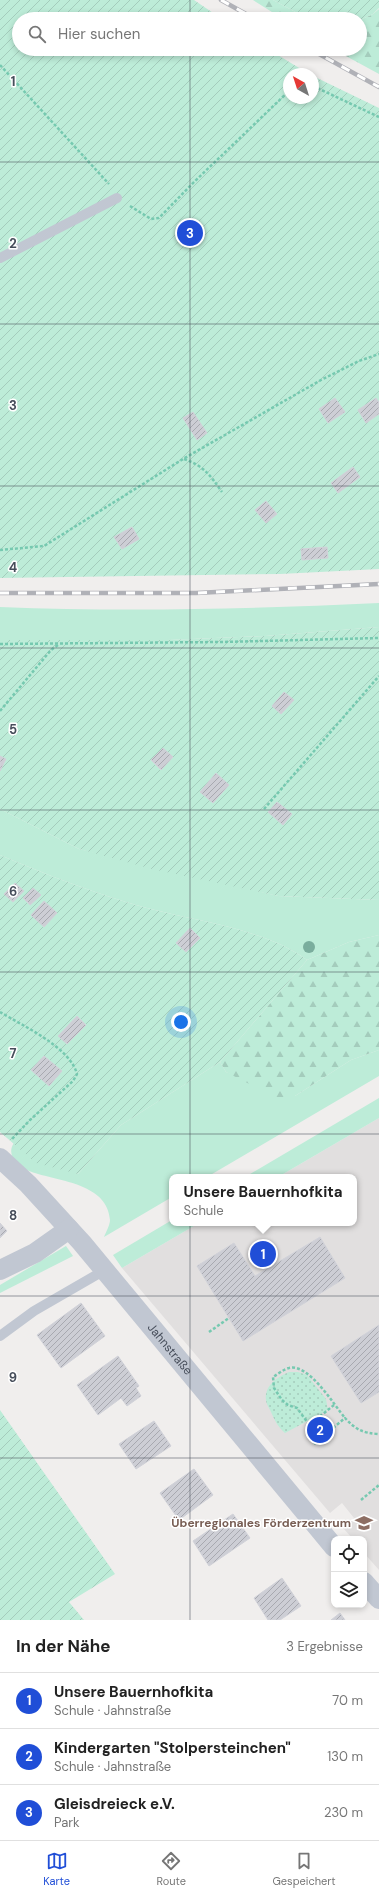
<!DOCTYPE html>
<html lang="de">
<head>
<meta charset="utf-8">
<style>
  body { margin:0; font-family:"DM Sans",sans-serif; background:#f6f6f6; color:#222 }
  .controls { position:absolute; right:12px; bottom:12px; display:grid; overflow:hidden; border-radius:8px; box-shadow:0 2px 6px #0003 }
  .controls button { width:36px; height:36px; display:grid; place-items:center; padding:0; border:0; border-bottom:1px solid #e0e0e0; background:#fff; color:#222; font:20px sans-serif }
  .compass { position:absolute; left:283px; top:68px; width:36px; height:36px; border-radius:50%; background:#fff; box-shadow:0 2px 6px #0003; rotate:321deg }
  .you { position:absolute; left:181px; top:1022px; width:14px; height:14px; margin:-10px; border:3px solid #fff; border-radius:50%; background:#1a73e8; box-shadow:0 0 0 6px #1a73e833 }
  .badge { display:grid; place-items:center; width:26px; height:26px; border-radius:50%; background:#204ed7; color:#fff; font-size:13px; font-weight:700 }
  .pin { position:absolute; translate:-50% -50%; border:2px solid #fff; box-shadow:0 1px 4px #0006 }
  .popup { position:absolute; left:169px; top:1174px; width:188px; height:52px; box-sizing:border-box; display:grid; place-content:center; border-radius:8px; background:#fff; filter:drop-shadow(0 1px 3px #0005); font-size:13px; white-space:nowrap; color:#767676 }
  .popup b { font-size:15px; color:#222 }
  .popup::after { content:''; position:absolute; left:50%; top:100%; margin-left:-8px; border:8px solid transparent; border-top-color:#fff }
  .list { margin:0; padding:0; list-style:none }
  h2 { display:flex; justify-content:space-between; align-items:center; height:52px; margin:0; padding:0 16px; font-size:17px }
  h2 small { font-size:13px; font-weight:400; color:#767676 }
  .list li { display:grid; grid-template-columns:26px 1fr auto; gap:12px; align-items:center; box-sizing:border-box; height:56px; padding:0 16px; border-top:1px solid #e0e0e0 }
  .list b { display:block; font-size:15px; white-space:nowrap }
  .list p { margin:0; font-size:13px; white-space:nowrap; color:#767676 }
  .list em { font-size:13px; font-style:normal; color:#767676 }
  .icon { flex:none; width:22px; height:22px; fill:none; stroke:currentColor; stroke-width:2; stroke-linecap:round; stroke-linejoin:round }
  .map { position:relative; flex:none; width:379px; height:1620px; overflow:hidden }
  .search { position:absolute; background:#fff; box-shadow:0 2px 6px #0003; left:12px; right:12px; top:12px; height:44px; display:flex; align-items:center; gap:10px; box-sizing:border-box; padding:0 14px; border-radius:22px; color:#767676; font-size:15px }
  .sheet { height:220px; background:#fff }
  nav { display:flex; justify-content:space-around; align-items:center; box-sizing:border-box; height:56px; border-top:1px solid #e0e0e0; background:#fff; font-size:11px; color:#767676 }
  nav a { display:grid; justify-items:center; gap:2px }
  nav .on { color:#204ed7 }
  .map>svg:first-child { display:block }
  .education { fill:#e1dfdf }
  .grass { fill:#bdecd8 }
  .forest { fill:url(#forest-firs) }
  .park { fill:url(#park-dots) }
  .garden { fill:url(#garden-furrows) }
  .building { fill:url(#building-hatch); stroke:#d1d2d9 }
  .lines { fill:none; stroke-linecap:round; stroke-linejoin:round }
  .path { stroke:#76c9b0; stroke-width:2.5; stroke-dasharray:3 2; stroke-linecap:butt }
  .service { stroke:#c1c7d2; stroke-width:10 }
  .minor { stroke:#c1c7d2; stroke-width:20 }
  .rail-casing { stroke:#b0b1b7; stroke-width:4.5 }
  .rail { stroke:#fff; stroke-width:3; stroke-dasharray:9; stroke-linecap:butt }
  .tree { fill:#7aad9d }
  .grid { fill:none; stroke:#464d5a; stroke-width:1; stroke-opacity:0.55 }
  .labels { text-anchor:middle; stroke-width:3; stroke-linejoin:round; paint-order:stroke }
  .street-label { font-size:12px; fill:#464d5a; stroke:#fff }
  .education-label { font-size:12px; font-weight:bold; fill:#785e54; stroke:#fff; text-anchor:end }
  .grid-label { font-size:13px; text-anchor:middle; font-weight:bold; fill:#464d5a; stroke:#fff; stroke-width:3; stroke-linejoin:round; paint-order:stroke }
</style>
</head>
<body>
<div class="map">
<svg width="379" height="1620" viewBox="0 0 379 1620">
  <defs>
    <pattern id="forest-firs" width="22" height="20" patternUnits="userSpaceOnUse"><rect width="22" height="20" fill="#bdecd8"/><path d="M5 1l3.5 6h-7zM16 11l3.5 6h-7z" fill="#a4ccbc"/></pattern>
    <pattern id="park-dots" width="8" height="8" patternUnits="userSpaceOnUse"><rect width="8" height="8" fill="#bdecd8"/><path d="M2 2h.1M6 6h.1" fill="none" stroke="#a4ccbc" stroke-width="1.8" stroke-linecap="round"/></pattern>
    <pattern id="garden-furrows" width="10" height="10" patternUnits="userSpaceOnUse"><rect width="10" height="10" fill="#bdecd8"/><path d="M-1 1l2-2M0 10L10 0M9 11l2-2" fill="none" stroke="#a4ccbc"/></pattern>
    <pattern id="building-hatch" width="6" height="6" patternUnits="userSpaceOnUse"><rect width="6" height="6" fill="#cdced5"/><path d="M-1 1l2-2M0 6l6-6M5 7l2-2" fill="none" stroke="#a8a9b0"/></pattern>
  </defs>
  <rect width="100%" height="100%" fill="#f0eeed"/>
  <!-- education -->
  <path class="education" d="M379,1118V1570L364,1553V1539H353L343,1528L354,1518L342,1503L330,1513L122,1268L199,1223H354V1177H278Z"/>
  <!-- grass -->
  <g class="grass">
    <path d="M379,603V627L265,636L168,640H0V607C126,612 253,609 379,603Z"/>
    <path d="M0,809L79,849L278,896L379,900V935L349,942L307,960C264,928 194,921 143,907C96,894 45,874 0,855Z"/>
    <path d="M379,1050V1076L207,1177H172V1197L104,1237C106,1232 110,1225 110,1220C108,1184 59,1181 35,1173C23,1170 4,1157 14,1143L78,1174L121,1125L220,1062L226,1072L295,1096L351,1060Z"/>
    <path d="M379,1098V1118L278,1177H245Z"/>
    <path d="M172,1220V1223H199L122,1268L113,1255Z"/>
    <path d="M66,1246L73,1256L0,1293V1285Z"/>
  </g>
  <!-- forest -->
  <g class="forest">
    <path d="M253,0H273L301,15L313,19H283Z"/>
    <path d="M379,9V74L333,49H360V20L373,14Z"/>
    <path d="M379,935V1050L351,1060L295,1096L278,1099L226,1072L220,1062L307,960L349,942Z"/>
  </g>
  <!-- park -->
  <path class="park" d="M289,1372H298L307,1375L326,1399L328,1410L285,1433C278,1427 275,1421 271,1412C270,1409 266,1404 266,1400C264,1386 277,1377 289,1372Z"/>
  <!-- garden -->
  <g class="garden">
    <path d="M0,0H194L222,19H19V49H268L309,74H289V98H313V76L379,108V569L280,574L0,578Z"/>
    <path d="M273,0H379V8L373,14L360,20L313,19L301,15Z"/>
    <path d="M379,627V900L278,896L152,869L79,849L0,809V640H168L265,636Z"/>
    <path d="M0,855C45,874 96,894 143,907C194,921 264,928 307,960L220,1062L121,1125L78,1174L36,1163L0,1132Z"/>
    <path d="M0,1410L115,1574L69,1602L84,1620H0Z"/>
  </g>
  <!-- building -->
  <g class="building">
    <path d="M335,398L345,412L328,423L319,409Z"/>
    <path d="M376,398L379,402V414L366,423L358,410Z"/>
    <path d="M193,412L207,433L197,440L183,418Z"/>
    <path d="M353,467L360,477L338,493L331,483Z"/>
    <path d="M266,501L277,514L266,523L255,510Z"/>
    <path d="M132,527L139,539L122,549L114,537Z"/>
    <path d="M327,547L328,558L302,560L301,549Z"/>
    <path d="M284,692L294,700L281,714L272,706Z"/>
    <path d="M163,748L173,757L161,770L151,760Z"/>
    <path d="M0,756L6,759L0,771Z"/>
    <path d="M216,773L229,785L213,803L200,792Z"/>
    <path d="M277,802L292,814L283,825L268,812Z"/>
    <path d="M15,883L24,891L13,902L4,894Z"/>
    <path d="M33,888L41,895L30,905L23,898Z"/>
    <path d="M44,901L57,913L44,927L31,915Z"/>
    <path d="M190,928L200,938L186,952L176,943Z"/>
    <path d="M77,1016L86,1025L67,1044L58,1036Z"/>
    <path d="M44,1056L62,1071L49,1086L31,1070Z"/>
    <path d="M0,1223L7,1231L0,1238Z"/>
    <path d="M320,1237L345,1278L243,1341L197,1266L234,1243L255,1276Z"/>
    <path d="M81,1303L105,1336L61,1368L37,1335Z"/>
    <path d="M379,1325V1392L361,1403L331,1356Z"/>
    <path d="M118,1356L139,1386L136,1388L141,1396L127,1406L121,1398L98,1415L77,1385Z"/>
    <path d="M154,1421L171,1446L136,1469L119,1444Z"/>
    <path d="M194,1469L213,1495L179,1520L160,1493Z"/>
    <path d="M233,1514L250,1538L209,1566L193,1541Z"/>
    <path d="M282,1578L301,1606L280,1620H268L254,1598Z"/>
    <path d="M340,1613L345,1620H331Z"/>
  </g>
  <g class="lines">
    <!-- path -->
    <g class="path">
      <path d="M0,65L109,184"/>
      <path d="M313,86L379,117"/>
      <path d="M130,206L151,219L159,218L194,182L289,91"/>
      <path d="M184,459C204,466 210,475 222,492"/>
      <path d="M0,550L44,546L183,459L321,380L359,361L379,354"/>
      <path d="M0,644L221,642L379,638"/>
      <path d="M0,711L51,650L58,645"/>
      <path d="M264,809L379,676"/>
      <path d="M0,1012C23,1026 70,1047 77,1074L73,1081L30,1120L11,1140"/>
      <path d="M209,1332L229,1318"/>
      <path d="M334,1405L313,1422L308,1423L297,1408L288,1405L282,1400L274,1388L273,1377C278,1374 284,1369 289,1368C309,1363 334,1405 345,1418"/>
      <path d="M314,1444L345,1418C356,1430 363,1433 379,1434"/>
      <path d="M361,1500L379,1485"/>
    </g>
    <!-- service -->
    <g class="service">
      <path d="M0,258L117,198"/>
      <path d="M0,1336L34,1311L105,1270"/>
    </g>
    <!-- minor -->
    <g class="minor">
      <path id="s1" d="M0,1158L28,1184L82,1243L334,1547"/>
      <path d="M0,1270L35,1253L69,1229"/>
      <path d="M364,1582L379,1599"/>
    </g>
    <!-- rail casing -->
    <g class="rail-casing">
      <g id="rail">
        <path d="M221,0L255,19"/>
        <path d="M310,49L379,87"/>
        <path d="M0,593H196L379,584"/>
      </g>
    </g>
    <!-- rail -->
    <use href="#rail" class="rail"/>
  </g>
  <!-- trees -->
  <circle class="tree" cx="309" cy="947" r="6"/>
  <!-- grid -->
  <path class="grid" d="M190,0V19M190,49V1620M0,162H379M0,324H379M0,486H379M0,648H379M0,810H379M0,972H379M0,1134H379M0,1296H379M0,1458H379"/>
  <!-- icons -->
  <defs>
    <g id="school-bare" transform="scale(1.38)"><path d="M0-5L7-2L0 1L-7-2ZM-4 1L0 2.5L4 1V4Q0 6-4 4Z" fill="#8d6e63" stroke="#fff" stroke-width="2.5" paint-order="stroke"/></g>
  </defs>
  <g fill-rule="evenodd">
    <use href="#school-bare" x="364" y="1523"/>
  </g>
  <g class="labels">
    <!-- street labels -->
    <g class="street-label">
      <text dy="4" stroke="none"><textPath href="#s1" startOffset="256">Jahnstraße</textPath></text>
    </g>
    <!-- education labels -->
    <g class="education-label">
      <text x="351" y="1527">Überregionales Förderzentrum</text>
    </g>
  </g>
  <g class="grid-label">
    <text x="13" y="86">1</text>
    <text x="13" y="248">2</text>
    <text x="13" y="410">3</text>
    <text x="13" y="572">4</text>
    <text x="13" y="734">5</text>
    <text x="13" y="896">6</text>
    <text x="13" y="1058">7</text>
    <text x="13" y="1220">8</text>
    <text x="13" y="1382">9</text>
  </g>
</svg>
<div class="controls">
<button><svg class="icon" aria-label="locate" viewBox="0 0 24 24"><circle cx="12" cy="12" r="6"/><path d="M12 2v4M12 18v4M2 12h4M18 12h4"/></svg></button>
<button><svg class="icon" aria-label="layers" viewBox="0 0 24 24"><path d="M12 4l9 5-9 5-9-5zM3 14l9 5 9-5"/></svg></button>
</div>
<svg class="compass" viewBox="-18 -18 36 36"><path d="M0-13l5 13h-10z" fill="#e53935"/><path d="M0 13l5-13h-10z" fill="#767676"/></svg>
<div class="you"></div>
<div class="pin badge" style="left:263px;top:1254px">1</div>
<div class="popup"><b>Unsere Bauernhofkita</b>Schule</div>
<div class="pin badge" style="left:320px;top:1430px">2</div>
<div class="pin badge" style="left:190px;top:233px">3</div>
<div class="search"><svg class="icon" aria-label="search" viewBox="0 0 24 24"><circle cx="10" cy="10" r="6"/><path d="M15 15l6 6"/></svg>Hier suchen</div>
</div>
<section class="sheet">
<h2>In der Nähe<small>3 Ergebnisse</small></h2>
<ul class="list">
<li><span class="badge">1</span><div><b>Unsere Bauernhofkita</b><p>Schule · Jahnstraße</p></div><em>70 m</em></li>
<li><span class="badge">2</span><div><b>Kindergarten &quot;Stolpersteinchen&quot;</b><p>Schule · Jahnstraße</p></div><em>130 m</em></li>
<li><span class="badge">3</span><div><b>Gleisdreieck e.V.</b><p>Park</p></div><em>230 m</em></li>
</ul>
</section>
<nav>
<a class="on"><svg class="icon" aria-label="map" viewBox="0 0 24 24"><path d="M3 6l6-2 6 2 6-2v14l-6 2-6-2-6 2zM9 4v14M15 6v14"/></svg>Karte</a>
<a><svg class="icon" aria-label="directions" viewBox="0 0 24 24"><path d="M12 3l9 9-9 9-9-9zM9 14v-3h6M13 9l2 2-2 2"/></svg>Route</a>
<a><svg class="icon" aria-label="saved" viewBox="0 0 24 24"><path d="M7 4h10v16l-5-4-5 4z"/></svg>Gespeichert</a>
</nav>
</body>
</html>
